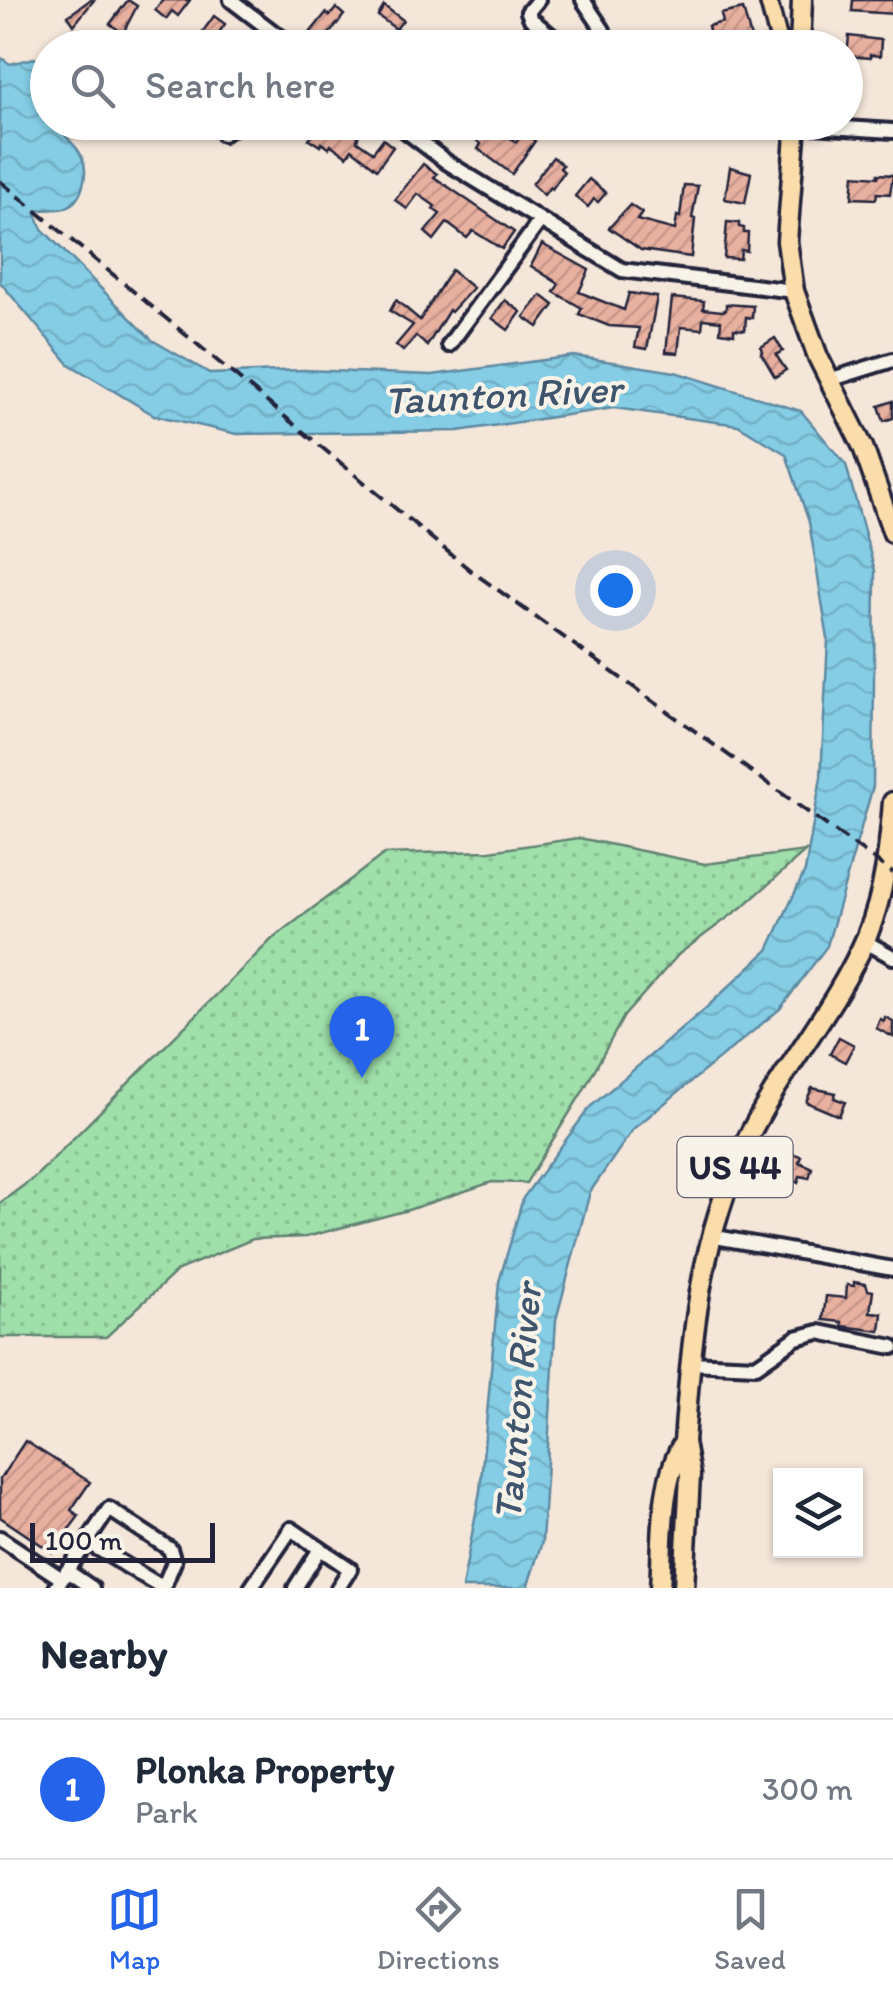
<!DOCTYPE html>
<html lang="en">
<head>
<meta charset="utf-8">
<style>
  body { margin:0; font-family:Itim,sans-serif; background:#f2f2f3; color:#1f2937 }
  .controls { position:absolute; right:30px; bottom:30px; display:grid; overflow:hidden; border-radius:0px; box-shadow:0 2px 8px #0004 }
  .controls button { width:90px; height:90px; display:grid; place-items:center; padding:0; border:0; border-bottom:2px solid #e0e1e3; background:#fff; color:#1f2937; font:50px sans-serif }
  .scale { position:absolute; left:30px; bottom:25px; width:185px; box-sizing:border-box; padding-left:10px; border:5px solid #22223b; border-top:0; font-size:28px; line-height:35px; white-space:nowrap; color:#22223b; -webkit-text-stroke:8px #f7f3e8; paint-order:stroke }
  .you { position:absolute; left:615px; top:590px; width:35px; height:35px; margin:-25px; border:8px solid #fff; border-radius:50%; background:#1a73e8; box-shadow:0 0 0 15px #1a73e833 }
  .badge { display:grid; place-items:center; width:65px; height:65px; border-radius:50%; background:#2563eb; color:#fff; font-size:32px; font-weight:700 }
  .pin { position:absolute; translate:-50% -82px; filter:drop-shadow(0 2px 5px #0008) }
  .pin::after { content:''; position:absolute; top:52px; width:35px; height:30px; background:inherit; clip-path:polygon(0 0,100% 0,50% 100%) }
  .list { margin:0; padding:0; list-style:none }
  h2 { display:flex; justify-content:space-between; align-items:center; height:130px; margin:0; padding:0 40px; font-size:42px }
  h2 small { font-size:32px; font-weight:400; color:#747a83 }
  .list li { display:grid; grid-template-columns:65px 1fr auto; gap:30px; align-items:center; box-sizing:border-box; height:140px; padding:0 40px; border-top:2px solid #e0e1e3 }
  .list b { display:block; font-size:38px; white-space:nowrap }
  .list p { margin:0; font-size:32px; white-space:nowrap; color:#747a83 }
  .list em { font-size:32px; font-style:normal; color:#747a83 }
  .icon { flex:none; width:55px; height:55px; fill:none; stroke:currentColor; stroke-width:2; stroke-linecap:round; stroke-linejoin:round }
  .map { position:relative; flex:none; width:893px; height:1588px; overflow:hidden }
  .search { position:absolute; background:#fff; box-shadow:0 2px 8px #0004; left:30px; right:30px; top:30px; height:110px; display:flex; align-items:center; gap:25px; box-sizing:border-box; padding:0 35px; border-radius:55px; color:#747a83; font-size:38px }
  .sheet { height:270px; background:#fff }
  nav { display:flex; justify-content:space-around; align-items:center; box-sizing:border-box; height:140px; border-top:2px solid #e0e1e3; background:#fff; font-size:28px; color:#747a83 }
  nav a { display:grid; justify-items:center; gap:5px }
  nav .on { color:#2563eb }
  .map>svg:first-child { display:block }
  .park { fill:url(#park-dots); stroke:#608172; stroke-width:2.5 }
  .water { fill:url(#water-waves); stroke:#5d89a1; stroke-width:2.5 }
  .building { fill:url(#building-hatch); stroke:#22223b; stroke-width:2.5 }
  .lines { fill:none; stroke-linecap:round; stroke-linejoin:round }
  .minor-casing { stroke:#22223b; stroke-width:20 }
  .major-casing { stroke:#22223b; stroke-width:22 }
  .highway-casing { stroke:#22223b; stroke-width:25 }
  .minor { stroke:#f7f3e8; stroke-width:12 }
  .major { stroke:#fbddab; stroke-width:15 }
  .highway { stroke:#fbddab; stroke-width:18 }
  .rail { stroke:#22223b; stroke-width:4; stroke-dasharray:15 8; stroke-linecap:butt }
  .labels { text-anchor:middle; stroke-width:8; stroke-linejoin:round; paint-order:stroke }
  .shield { fill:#f7f3e8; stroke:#62616f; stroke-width:2.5 }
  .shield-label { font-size:35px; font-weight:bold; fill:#22223b }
  .water-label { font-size:40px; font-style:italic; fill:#3f556e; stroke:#f7f3e8 }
</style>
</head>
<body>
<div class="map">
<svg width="893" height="1588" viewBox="0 0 893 1588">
  <defs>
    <pattern id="park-dots" width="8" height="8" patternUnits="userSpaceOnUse" patternTransform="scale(2.5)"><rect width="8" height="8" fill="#9fe0aa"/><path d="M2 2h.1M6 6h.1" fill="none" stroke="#89c093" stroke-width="1.8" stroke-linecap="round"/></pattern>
    <pattern id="water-waves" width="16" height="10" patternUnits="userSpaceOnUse" patternTransform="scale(2.5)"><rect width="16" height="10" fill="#84cde5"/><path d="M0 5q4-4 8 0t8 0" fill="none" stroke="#72b0c5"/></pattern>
    <pattern id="building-hatch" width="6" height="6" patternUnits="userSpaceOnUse" patternTransform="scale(2.5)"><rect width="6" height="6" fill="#e8b09f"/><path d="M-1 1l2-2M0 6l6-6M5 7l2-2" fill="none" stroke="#c7978a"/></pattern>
  </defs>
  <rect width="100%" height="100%" fill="#f4e6d9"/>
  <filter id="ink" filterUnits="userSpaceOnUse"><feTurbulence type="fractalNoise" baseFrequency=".01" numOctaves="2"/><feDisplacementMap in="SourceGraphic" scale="20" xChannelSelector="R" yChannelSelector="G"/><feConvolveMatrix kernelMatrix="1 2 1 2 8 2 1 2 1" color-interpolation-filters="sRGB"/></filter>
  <g filter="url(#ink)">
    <!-- park -->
    <path class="park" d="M579,838L705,864L806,851L746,904L679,954L624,1016L583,1091L526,1183L492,1182L408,1210L306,1237L253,1239L178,1270L106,1337H0V1203L35,1177L271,940L384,854L490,851Z"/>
    <!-- water -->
    <path class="water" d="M0,57L10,64L34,58L47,63L48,122L61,123C63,140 76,142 82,157C89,173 83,201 65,208C57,210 48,209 40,210L36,214L42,229L152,340L211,374L303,370L432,375L574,356L675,372L801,411L846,465L875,571L873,786L827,946L780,1009L633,1129L590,1192L556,1320L542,1542L527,1588H462L480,1491L499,1282L523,1198L590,1107L706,1008L768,950L805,871L821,777L828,639L809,522L786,454L738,425L614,408L458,431L237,434L154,415L69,364L0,282Z"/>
    <!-- building -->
    <g class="building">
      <path d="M90,0H94L74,25L68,16Z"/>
      <path d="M128,0L137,6L123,33L110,24Z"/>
      <path d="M163,0H190L178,16L172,11L166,19L155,10Z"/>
      <path d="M853,0H893V14L852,11Z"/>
      <path d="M384,6L403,20L396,29L378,16Z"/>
      <path d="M336,8L344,15L323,42L310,33L326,13L330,16Z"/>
      <path d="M743,9L751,38L728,44L727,40L712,43L708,26L723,22L721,14Z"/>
      <path d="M214,16L225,24L208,48H191Z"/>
      <path d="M365,34L383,48H355Z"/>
      <path d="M849,36L881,40L880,56L870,55V58L847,56Z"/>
      <path d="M344,122L360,130L357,141L373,152L383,139L393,147L377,169L352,149L347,156L331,145L329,148L321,143L320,146L309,139L319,124L333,133Z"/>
      <path d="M481,122H507L500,130L516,142L524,132L535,141L512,174L478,149L481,144L470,135Z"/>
      <path d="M553,157L563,165L560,168L564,172L552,189L550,187L544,195L532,184Z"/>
      <path d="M423,164L437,174L434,177L514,232L502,249L473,231L467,238L447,223L434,240L425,232L440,214L433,209L435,206L418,194L407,209L395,200Z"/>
      <path d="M730,167L751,173L745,203L725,199Z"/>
      <path d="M878,174L893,175L890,194L877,193L876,199L852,198L854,175L878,177Z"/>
      <path d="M589,179L606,193L598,202L594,199L588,207L575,196Z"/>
      <path d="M684,185L698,186L692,218L695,219L691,257L641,250L609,228L630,205L642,213L637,220L675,230L677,216L680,217Z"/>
      <path d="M727,222L739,223V227L744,228V233H748L747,251L741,250L740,259L724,258Z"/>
      <path d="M542,244L589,270L579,292L624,310L629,293L657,297L647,349L635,347L639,328L609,326L579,314L582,308L554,292L559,284L531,266Z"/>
      <path d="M451,270L473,288L451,312L449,310L427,346L416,336L403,351L396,345L413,325L390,311L396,300L420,320Z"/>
      <path d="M541,295L554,305L538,327L524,317Z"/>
      <path d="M672,298L704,301L703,309L722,311L726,310V304L753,306L752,318L746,317L745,330L734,329V334L720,332L721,321L703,319L702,329L681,327L678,353L666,352Z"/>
      <path d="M505,300L521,312L508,330L492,318Z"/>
      <path d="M775,338L783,351L776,355L786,370L775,377L761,353L763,351L761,347Z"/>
      <path d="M893,401V418L884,421L879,406Z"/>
      <path d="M885,1017L893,1021V1037L876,1028L880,1019L884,1021Z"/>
      <path d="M839,1037L854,1045L845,1062L830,1054Z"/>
      <path d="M812,1088L836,1093L834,1098L845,1102L839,1116L806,1102Z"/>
      <path d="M787,1152L801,1156L799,1162L812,1168L809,1178L800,1176L798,1183L783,1175Z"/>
      <path d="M854,1282L866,1284L868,1290L873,1291L870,1312L882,1313L880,1331L842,1326V1322L823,1320L826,1296L846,1298L847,1285L854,1286Z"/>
      <path d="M25,1441L90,1482L71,1510L79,1516L52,1552L0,1517V1479Z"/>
    </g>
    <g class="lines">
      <!-- minor casing -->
      <g class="minor-casing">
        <g id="minor">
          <path d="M231,0L294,48"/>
          <path d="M538,0L528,12L531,19L566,48"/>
          <path d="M583,0L603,30L589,48"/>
          <path d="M269,48L279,36"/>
          <path d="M394,122L448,163L622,270L794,291"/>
          <path d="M796,125L893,131"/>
          <path d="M223,134L240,122"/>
          <path d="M449,345L540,221"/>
          <path d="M829,380L893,360"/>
          <path d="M864,941L893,957"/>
          <path d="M710,1236L893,1269"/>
          <path d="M690,1363L756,1366L796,1338L819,1332L893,1347"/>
          <path d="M0,1538L62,1579"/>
          <path d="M87,1542L162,1587"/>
          <path d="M67,1571L92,1588"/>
          <path d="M56,1588L109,1509L170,1549L174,1562L163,1588"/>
          <path d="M251,1588L291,1529L350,1569L338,1588"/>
          <path d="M295,1588L320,1549"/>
        </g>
      </g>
      <!-- major casing -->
      <g class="major-casing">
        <path id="major" d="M768,0L781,48"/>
      </g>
      <!-- highway casing -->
      <g class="highway-casing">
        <g id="highway">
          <path d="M800,48L802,0"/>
          <path d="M796,122L787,241L794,291L818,357L863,447L893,533"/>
          <path d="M660,1588C663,1543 659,1482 684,1442C692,1337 699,1244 744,1146C778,1073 836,1009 867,936C885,892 889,849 893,802"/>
          <path d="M684,1588L690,1475L684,1442"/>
        </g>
      </g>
      <!-- minor -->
      <use href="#minor" class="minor"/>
      <!-- major -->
      <use href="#major" class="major"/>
      <!-- highway -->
      <use href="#highway" class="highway"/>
      <!-- rail -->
      <path class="rail" d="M0,181L470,570L893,873"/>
    </g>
  </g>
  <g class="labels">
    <!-- shield labels -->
    <rect class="shield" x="677.5" y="1137" width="115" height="60" rx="8"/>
    <g class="shield-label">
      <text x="735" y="1179">US 44</text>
    </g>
    <!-- water labels -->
    <g class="water-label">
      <text transform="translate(503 394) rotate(-3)" y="14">Taunton River</text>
      <text transform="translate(517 1402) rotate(-85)" y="14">Taunton River</text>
    </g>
  </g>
</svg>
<div class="controls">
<button><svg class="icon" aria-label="layers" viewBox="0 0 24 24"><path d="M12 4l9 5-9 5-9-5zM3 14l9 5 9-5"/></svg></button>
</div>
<div class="scale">100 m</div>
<div class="you"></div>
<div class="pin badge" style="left:362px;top:1078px">1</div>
<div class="search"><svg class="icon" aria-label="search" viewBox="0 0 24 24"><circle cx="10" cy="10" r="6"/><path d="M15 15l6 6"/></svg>Search here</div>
</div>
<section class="sheet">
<h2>Nearby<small></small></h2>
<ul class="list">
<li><span class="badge">1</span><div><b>Plonka Property</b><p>Park</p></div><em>300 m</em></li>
</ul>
</section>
<nav>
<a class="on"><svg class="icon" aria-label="map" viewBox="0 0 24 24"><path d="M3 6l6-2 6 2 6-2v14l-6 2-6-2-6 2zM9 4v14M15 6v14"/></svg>Map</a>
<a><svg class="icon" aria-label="directions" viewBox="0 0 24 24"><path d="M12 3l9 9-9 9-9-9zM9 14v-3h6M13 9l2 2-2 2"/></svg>Directions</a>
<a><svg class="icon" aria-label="saved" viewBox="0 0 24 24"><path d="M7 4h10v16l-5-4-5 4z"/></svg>Saved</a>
</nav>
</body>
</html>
